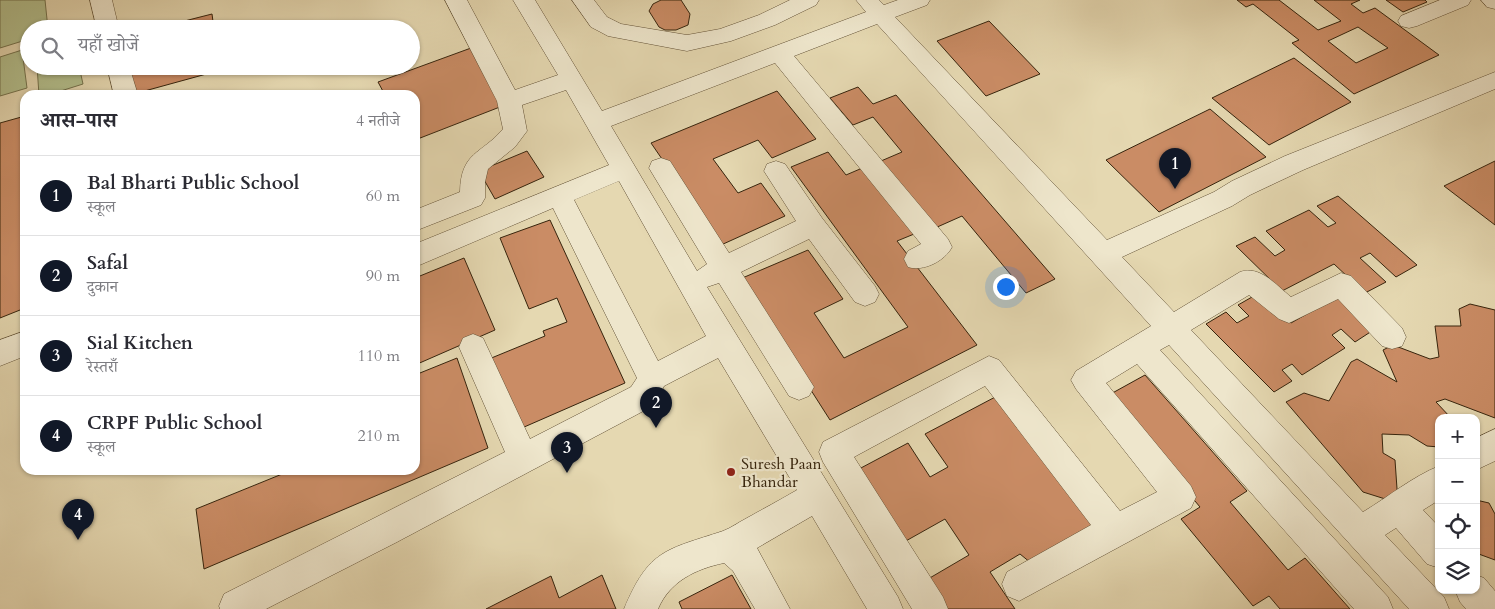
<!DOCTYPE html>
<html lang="hi">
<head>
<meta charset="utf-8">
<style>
  body { margin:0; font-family:Cardo,"Noto Serif Devanagari",serif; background:#f7f7f7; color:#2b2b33 }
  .controls { position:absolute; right:15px; bottom:15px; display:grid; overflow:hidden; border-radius:10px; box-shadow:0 1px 4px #0004 }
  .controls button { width:45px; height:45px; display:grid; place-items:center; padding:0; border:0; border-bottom:1px solid #e1e1e2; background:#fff; color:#2b2b33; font:25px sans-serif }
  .you { position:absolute; left:1005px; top:286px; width:18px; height:18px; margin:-12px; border:4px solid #fff; border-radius:50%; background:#1a73e8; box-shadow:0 0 0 8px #1a73e833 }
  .badge { display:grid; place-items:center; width:32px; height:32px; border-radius:50%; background:#111827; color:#fff; font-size:16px; font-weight:700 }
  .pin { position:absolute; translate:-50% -41px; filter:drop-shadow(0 1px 2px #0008) }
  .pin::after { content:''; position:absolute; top:26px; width:18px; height:15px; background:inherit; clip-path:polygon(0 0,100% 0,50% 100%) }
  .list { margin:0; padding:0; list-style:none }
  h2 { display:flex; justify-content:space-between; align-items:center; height:65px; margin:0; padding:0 20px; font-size:21px }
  h2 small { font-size:16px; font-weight:400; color:#7c7c81 }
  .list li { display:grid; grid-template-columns:32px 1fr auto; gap:15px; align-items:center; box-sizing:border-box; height:80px; padding:0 20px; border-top:1px solid #e1e1e2 }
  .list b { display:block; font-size:19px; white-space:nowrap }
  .list p { margin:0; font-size:16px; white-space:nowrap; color:#7c7c81 }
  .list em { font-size:16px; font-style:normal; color:#7c7c81 }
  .icon { flex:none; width:28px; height:28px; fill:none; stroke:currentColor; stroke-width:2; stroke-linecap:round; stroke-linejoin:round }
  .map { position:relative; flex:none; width:1495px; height:609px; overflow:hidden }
  .search { position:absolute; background:#fff; box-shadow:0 1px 4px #0004; left:20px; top:20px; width:400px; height:55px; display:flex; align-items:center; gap:12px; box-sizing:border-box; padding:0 18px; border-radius:28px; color:#7c7c81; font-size:19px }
  .panel { position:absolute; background:#fff; box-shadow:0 1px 4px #0004; left:20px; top:90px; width:400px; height:385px; border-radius:15px }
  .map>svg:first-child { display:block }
  .green { fill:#b3bf8d; stroke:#74724d }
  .building { fill:#ca8c65; stroke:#36240d; fill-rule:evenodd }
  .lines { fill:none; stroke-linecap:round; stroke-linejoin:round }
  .minor-casing { stroke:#625136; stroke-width:1 }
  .minor { fill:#eee6cc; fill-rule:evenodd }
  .poi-dot { fill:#8f2418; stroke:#eee6cc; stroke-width:2 }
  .labels { text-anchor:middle; stroke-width:4.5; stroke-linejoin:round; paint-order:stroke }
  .poi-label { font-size:16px; fill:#36240d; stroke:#eee6cc; text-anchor:start }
</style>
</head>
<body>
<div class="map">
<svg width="1495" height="609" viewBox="0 0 1495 609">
  <rect width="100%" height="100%" fill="#e5d8b1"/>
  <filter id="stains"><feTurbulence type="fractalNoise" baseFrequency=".004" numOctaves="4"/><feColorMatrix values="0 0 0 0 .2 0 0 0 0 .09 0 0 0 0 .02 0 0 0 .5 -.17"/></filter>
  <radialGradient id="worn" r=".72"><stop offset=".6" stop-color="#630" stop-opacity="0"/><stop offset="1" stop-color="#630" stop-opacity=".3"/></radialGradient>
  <!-- green -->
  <g class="green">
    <path d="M0,0H45L48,29H29V39L0,48Z"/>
    <path d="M22,50L27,88L0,96V57Z"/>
    <path d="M37,66H79L83,84L48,95H39Z"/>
  </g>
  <!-- building -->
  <g class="building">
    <path d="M661,0H681L690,14L688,25L676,30H665L659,27L649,11L653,4Z"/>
    <path d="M1237,0H1279L1318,30L1341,21L1314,0H1360L1351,4L1363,13L1375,8L1439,55L1354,94L1292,43L1299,40L1253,4L1246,7ZM1358,27L1388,48L1356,63L1328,41Z"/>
    <path d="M1386,0H1425L1427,2L1403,12Z"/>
    <path d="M212,14L214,29H153Z"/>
    <path d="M989,21L1040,74L986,96L937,41Z"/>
    <path d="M471,48L505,105L415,140V95H385L378,82Z"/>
    <path d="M1294,58L1351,102L1269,145L1212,98Z"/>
    <path d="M128,66H220L221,70L130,95Z"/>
    <path d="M858,87L873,104L896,95L1055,279L1026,293L962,216L935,228L881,161L902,152L873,117L853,125L830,98Z"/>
    <path d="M777,91L816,139L772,158L758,140L713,159L738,193L761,183L785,216L721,245L651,143Z"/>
    <path d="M1210,109L1266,157L1159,212L1106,160Z"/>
    <path d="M25,116V308L0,318V123Z"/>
    <path d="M527,151L544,177L495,199L479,171Z"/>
    <path d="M828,152L846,175L867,166L919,232L897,241L977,345L830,420L740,279L808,250L843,299L814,313L844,358L908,327L791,167Z"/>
    <path d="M1495,161V225L1444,186Z"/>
    <path d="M1338,196L1417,265L1396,277L1370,253L1360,258L1386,282L1365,293L1334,264L1282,291L1236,246L1255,237L1275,256L1285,250L1266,231L1309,210L1328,227L1336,223L1317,206Z"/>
    <path d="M550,220L625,383L515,431L489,359L545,336L543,331L567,322L557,298L529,309L500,238Z"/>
    <path d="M464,258L495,330L415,365V278Z"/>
    <path d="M1259,293L1291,323L1338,296L1375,329L1355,342L1341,329L1332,335L1345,348L1302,375L1292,364L1282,370L1292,381L1274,392L1206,324L1226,312L1237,323L1249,316L1238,305Z"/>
    <path d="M1470,304L1495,310V418L1445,399L1436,402L1451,418H1439V447L1427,446L1409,435L1382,434L1383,453L1395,460L1398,503L1363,492L1286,402L1304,393L1329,401L1351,362L1357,359L1397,382L1383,350L1393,345L1430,359L1439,357L1435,326H1461L1459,309Z"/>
    <path d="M457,358L488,448L204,569L196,509L292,470H415V375Z"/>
    <path d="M1145,375L1247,491L1230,502L1288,570L1305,558L1350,609H1280L1269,596L1253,606L1181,519L1200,507L1107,396Z"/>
    <path d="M999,395L1096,524L1031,563L1020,554L990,572L1015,609H947L928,579L969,555L945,519L904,542L859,469L908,443L930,477L948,467L925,434Z"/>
    <path d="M1476,500L1489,503L1495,514V560L1476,553Z"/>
    <path d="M602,575L616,609H486L551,576L559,598Z"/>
    <path d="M732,575L751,609H682L679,602Z"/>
  </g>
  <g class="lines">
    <!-- minor casing -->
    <g class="minor-casing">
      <g id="minor">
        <path d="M90,0H112L119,29H97Z"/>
        <path d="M445,0H467L515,90L558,75L513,0H535L602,111L866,12L856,0H879L884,5L898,0H930L927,5L895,17L1107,240L1214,192L1232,181L1285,156L1495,72V89L1303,170L1250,195L1232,206L1122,257L1174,312L1240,272C1260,265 1276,285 1291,297L1341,273L1351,276L1402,328L1406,337L1402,346L1392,349L1382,346L1338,299L1289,323L1279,319L1249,295L1191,330L1363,512C1388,497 1412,477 1439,466V500L1423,510L1439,527V568L1427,564L1396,528L1385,535L1444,597L1449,609H1409L1169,345L1160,350L1388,597L1393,609H1354L1137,364L1106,383L1191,486L1196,497L1191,508L1019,601L1007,596L1002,584L1007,572L1091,525L985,386L854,457L943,597L948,609H912L823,462L819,452L823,442L989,356L999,360L1120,511L1157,492L1076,389L1071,380L1076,371L1151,326L877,24L794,56L948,239L952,247C945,261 923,272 908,267L904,259L908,251L921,244L775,63L611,126L697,271L707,264L649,168L652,161L661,158L670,161L729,253L796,221L764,171L767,164L776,161L785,164L822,218L875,286L879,294L875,302L865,306L855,302L809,239L741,272L814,387L809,396L799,400L789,396L719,283L707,287L898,597L903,609H867L812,516L757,548L790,609H755L733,571L724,563C696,569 670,581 658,609H624C649,549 666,550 723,531C731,528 739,522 747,518C763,509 780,500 797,490L718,358L664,386L659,397L651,407L397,542L266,609H220L219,606L224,594L505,452L459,347L463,338L473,334L483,338L530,439L631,387L637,378L553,208L415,267V244L609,165L566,90L522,105L527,131L515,147L488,169L485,182V198L481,205L415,231V210L460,192C461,151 481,155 503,129L497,101ZM619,181L706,336L658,361L574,200Z"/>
        <path d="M572,0H594L607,17L621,24L687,35L720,29L759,15L790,0H819L816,5L775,25L731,41L687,51L608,36L591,27Z"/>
        <path d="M1440,0H1471L1468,5L1417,26L1409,28L1401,26L1398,21L1401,16Z"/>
        <path d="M1481,0H1495V9L1487,7Z"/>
        <path d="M107,66H129L138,95H114Z"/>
        <path d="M25,331V356L0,366V340Z"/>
        <path d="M1495,429V461L1476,470V438Z"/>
        <path d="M1476,575L1484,578L1495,591V609H1466L1460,602L1455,590H1476Z"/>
      </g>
    </g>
    <!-- minor -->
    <use href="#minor" class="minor"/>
  </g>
  <!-- markers -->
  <circle class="poi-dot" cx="731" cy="472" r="5"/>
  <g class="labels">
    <!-- poi labels -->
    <g class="poi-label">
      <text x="741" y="469">Suresh Paan<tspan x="741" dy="18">Bhandar</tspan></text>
    </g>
  </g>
  <rect width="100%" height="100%" filter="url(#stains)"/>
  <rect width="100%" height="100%" fill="url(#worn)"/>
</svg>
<div class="controls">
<button>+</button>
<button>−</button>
<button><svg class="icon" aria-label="locate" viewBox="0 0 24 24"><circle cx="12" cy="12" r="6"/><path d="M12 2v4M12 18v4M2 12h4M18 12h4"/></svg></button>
<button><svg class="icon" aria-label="layers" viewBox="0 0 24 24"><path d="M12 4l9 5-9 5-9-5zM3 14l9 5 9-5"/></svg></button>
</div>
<div class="you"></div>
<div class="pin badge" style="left:1175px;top:189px">1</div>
<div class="pin badge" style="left:656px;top:428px">2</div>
<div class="pin badge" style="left:567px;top:473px">3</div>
<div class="pin badge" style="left:78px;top:540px">4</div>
<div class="search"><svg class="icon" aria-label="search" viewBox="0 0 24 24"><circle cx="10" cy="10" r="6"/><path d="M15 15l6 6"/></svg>यहाँ खोजें</div>
<section class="panel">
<h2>आस-पास<small>4 नतीजे</small></h2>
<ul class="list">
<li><span class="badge">1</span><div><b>Bal Bharti Public School</b><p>स्कूल</p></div><em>60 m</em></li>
<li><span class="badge">2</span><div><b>Safal</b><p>दुकान</p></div><em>90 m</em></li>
<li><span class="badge">3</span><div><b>Sial Kitchen</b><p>रेस्तराँ</p></div><em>110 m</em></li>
<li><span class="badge">4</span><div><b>CRPF Public School</b><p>स्कूल</p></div><em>210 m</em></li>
</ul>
</section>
</div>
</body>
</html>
